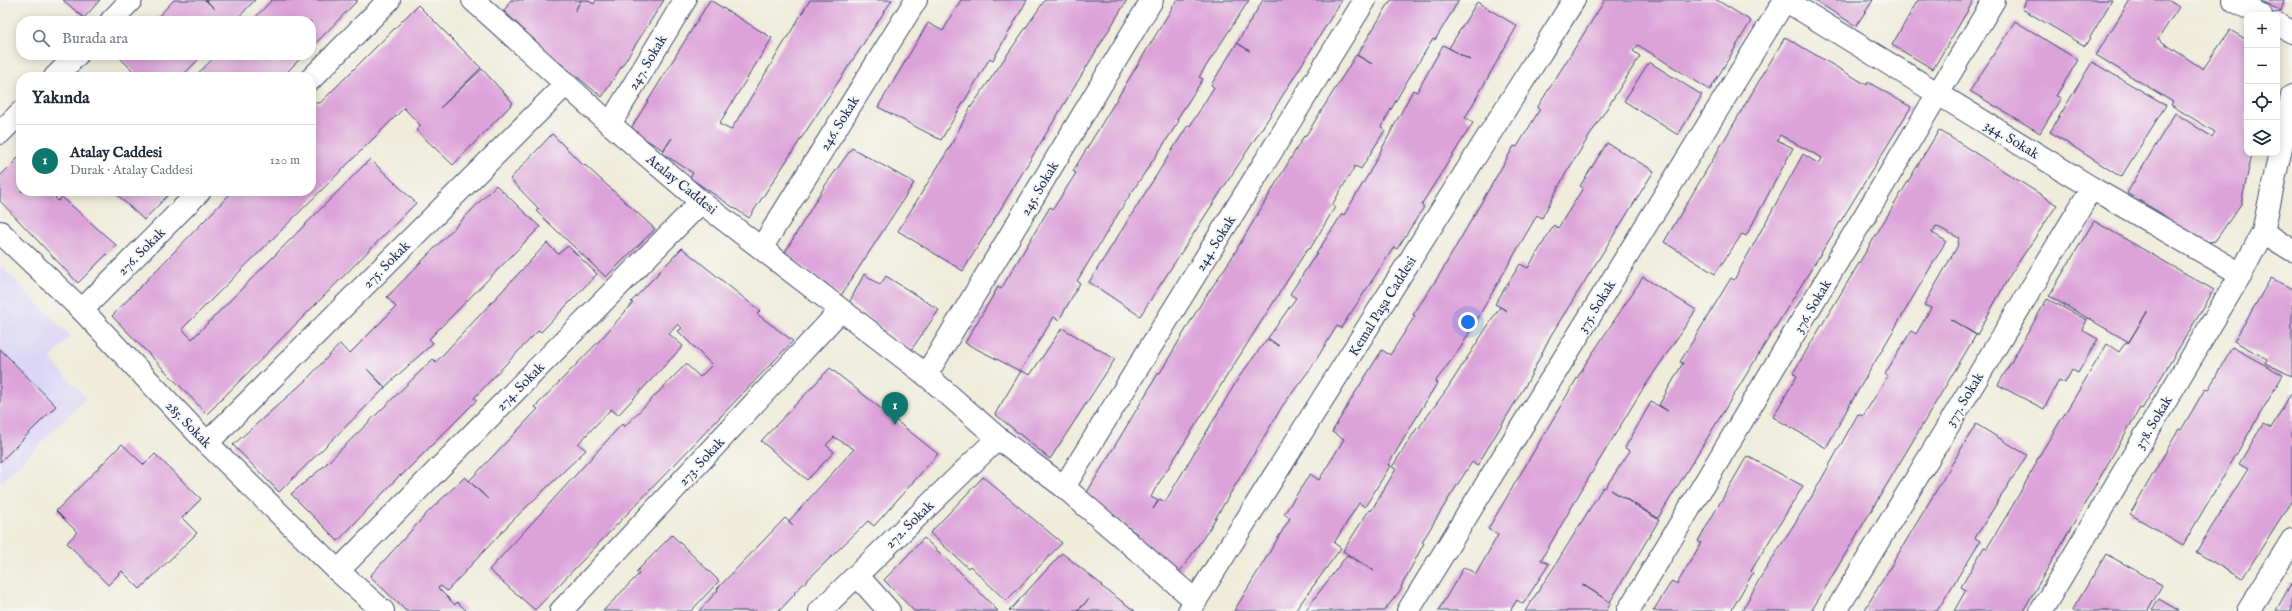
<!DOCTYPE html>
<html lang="tr">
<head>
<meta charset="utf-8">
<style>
  body { margin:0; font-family:"IM FELL English",serif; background:#f6f6f7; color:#1f2937 }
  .controls { position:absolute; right:12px; top:12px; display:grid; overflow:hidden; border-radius:8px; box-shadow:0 2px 10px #0003 }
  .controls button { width:36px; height:36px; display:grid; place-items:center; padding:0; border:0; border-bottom:1px solid #e0e1e3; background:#fff; color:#1f2937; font:20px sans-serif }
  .you { position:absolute; left:1468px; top:322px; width:14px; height:14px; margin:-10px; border:3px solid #fff; border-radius:50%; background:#1a73e8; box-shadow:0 0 0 6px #1a73e833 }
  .badge { display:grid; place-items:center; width:26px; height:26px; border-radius:50%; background:#0f766e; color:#fff; font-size:13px; font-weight:700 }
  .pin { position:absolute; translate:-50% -33px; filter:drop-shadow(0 1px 2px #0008) }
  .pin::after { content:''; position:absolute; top:21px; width:14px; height:12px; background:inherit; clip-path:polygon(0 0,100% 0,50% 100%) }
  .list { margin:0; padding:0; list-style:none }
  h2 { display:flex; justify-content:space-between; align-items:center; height:52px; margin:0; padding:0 16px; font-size:17px }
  h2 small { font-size:13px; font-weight:400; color:#747a83 }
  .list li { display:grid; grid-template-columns:26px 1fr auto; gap:12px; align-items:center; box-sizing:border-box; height:72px; padding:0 16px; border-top:1px solid #e0e1e3 }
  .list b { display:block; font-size:15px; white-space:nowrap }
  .list p { margin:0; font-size:13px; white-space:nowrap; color:#747a83 }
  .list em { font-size:13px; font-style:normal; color:#747a83 }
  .icon { flex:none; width:22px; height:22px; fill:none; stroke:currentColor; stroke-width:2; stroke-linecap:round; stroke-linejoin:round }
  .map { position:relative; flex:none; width:2292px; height:611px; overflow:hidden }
  .search { position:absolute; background:#fff; box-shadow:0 2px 10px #0003; left:16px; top:16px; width:300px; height:44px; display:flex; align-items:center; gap:10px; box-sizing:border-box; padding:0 14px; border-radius:16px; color:#747a83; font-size:15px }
  .panel { position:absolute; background:#fff; box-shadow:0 2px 10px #0003; left:16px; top:72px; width:300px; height:124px; border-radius:16px }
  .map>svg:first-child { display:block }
  .built { fill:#dcd6f6 }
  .building { fill:#dca3d9 }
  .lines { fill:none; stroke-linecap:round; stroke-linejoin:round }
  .minor-casing { stroke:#3b4b71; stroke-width:24 }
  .tertiary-casing { stroke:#3b4b71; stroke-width:24 }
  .minor { stroke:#fff; stroke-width:22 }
  .tertiary { stroke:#fff; stroke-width:22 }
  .labels { text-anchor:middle; stroke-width:3.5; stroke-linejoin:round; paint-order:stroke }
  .street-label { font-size:14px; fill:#1b2f5e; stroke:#f6f6f2 }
</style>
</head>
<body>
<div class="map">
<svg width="2292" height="611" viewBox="0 0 2292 611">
  <rect width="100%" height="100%" fill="#f6f6f2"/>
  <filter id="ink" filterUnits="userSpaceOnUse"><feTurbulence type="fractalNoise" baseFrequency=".025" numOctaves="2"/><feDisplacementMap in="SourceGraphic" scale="8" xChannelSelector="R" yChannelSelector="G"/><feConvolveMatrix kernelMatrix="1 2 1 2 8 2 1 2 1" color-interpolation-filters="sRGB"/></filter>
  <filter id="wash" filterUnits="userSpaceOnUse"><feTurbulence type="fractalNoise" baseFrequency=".012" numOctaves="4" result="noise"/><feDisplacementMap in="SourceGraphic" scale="16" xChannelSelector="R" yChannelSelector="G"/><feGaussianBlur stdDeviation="0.9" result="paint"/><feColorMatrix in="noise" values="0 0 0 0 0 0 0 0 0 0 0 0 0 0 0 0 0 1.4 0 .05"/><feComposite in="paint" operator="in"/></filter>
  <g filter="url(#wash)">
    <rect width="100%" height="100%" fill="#efecda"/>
    <!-- built -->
    <path class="built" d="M0,265L70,336L50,359L86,398L0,484Z"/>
    <g id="blocks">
      <!-- building -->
      <g class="building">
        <path d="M63,0H100L84,18Z"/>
        <path d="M174,0H205L215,9L206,0H255L235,21H154Z"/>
        <path d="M272,0H358L311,48V21H252Z"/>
        <path d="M511,0H581L575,11L581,0H587L594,4L596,0H664L602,97L549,54L504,11Z"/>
        <path d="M710,0L772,38L719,124L731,130L810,0H892L749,218L690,178L693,173L662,153L672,138L663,150L630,130Z"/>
        <path d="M961,0H1027L993,60L990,58L941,140L878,107L928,23L943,31Z"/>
        <path d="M1045,0H1127L963,271L898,231L950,147L969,110Z"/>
        <path d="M1177,0H1249L1199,77L1203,79L1177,119L1179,121L1126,201L1077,281L1080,283L1059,320L1054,317L1020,371L965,343L998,287L1001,289L1050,207L1053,209L1076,173L1073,171Z"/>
        <path d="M1263,0H1342L1268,119L1140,316L1089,282L1188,125L1190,126L1214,87L1211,85L1237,43L1250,51L1237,43Z"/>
        <path d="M1391,0H1459L1435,40L1433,39L1406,83L1381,127L1385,130L1361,169L1355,166L1332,205L1335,207L1310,249L1308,248L1155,489L1151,497L1158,501L1153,509L1160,499L1165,502L1239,377L1267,339L1279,346L1268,338L1296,298L1290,294L1342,214L1344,215L1368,175L1413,90L1417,92L1443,45L1470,60L1449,48L1477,2L1517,26L1465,118L1473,123L1421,205L1424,207L1397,249L1394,247L1341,328L1337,326L1311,368L1283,405L1208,531L1179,573L1134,537L1137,534L1086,494L1159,372L1160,373L1202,302L1231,259L1304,136L1305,137L1356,55L1372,64L1357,55Z"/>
        <path d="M1605,0H1717L1751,21L1710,90L1638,45L1633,51L1640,56L1566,173L1542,218L1537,215L1461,347L1435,382L1437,383L1388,465L1390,466L1365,507L1359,503L1334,543L1341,548L1295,611H1234L1290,518L1284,514L1310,474L1319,480L1344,439L1332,432L1355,393L1382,350L1390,355L1415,316L1413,315L1440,274L1514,146L1517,147L1540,109L1537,108Z"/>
        <path d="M1814,0H1873L1856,26Z"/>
        <path d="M1918,0H1974L1933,69L1892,45Z"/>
        <path d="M2027,0H2112L2085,46L2022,9Z"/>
        <path d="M2130,0H2168L2179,7L2158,39L2203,69L2230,30L2247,40V153L2252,154L2241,204L2215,241L2201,243L2162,214L2127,193L2175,113L2212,137L2215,132L2171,105L2173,102L2096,55Z"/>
        <path d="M2259,0H2284L2281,11Z"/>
        <path d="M418,5L481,68L440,108L482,69L513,103L453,165L416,130L421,126L404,108L182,329L192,339L370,159L416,203L207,414L112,316L233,191H311V108L317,102L319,104Z"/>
        <path d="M2015,21L2078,60L2056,96L2061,98L2040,133L1970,91Z"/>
        <path d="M1785,37L1867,85L1868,82L1911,107L1658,518L1611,490L1659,520L1610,602L1582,584L1611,603L1606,611H1525L1554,567L1603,487L1605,488L1630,451L1625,448L1651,402L1668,411L1659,405L1683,363L1680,362L1731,278L1734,280L1803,154L1819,164L1822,158L1780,135L1777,140L1793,148L1746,236L1742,234L1715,274L1664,242Z"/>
        <path d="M121,55H203L181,77H139L119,57Z"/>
        <path d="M217,55H304L282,77H194Z"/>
        <path d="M1649,62L1702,95L1678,135L1624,101Z"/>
        <path d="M2092,62L2166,105L2121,177L2050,132Z"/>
        <path d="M1939,130L2057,205L2010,275L1977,335L1950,319L1976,335L1812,610L1814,611H1742L1760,578L1812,496L1858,414L1863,416L1888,376L1885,374L1911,331L1916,334L1931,308L1924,305L1957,247L1959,238L1936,226L1932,233L1946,241L1849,406L1826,448L1773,417L1797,376L1793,373Z"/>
        <path d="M552,134L584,166L585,165L655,229L606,277L536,211L539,209L510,179Z"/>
        <path d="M1607,143L1654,171L1551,335L1528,381L1477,466L1472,462L1447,501L1422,542L1424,543L1401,587L1402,588L1384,611H1305L1347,555L1374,571L1343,551L1369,510L1371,511L1396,469L1392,467L1417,428L1418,429L1447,389L1500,307L1507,311L1495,304L1520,264L1528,268L1554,225L1558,228L1583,188L1580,186Z"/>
        <path d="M852,148L914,183L840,297L785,252L824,187Z"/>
        <path d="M21,155V191H62L55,198L58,201L62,197L116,245L78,283L0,201V176Z"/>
        <path d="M496,185L540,227L429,339L433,343L385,387L367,369L385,388L279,492L233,445L306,380L340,344L349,354L396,307L387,297Z"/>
        <path d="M113,191H172L144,220Z"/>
        <path d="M2094,221L2214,290L2142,409L2140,408L2023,611H1954L1966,590L1961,587L1984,547L1987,548L2013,505L2037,462L2036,461L2107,344L2119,352L2126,342L2128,343L2147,312L2129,342L2049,296Z"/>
        <path d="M547,243L558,254L568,246L597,274L541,332L539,330L505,365L474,398L477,400L401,476L400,475L338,541L291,494L323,467L433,359L436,362Z"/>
        <path d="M682,248L760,311L757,314L793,341L535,610L489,570L622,424L624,427L686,364L700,377L712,365L678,331L682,328L678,324L669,334L683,346L618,415L611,409L578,444L586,450L512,521L447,591L441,586L438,588L455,605L457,602L467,611H406L370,576L429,511L465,477L488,499L469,481L538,409L535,407L602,338L633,303L631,302Z"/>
        <path d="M864,274L880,285L886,276L939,310L911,350L849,303Z"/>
        <path d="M1643,277L1696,310L1639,395L1588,479L1541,560L1549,564L1523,604L1517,600L1510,611H1438L1464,567L1476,574L1498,535L1488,529L1586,363Z"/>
        <path d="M2271,278L2292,289V376L2265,363L2267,359L2234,341Z"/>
        <path d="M2047,299L2087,320L2082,330L2098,339L2078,373L2072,370L2065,383L2059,380L2044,409L1998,385Z"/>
        <path d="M1062,328L1115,359L1050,459L995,414L1021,371L1030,375Z"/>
        <path d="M2232,347L2283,375L2183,545L2130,514L2179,429L2181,430L2205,389L2208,390Z"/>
        <path d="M0,349L56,406L0,462Z"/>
        <path d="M830,368L938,454L874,526L868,521L794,593L795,594L779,611H699L718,590L717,589L785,518L793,525L789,521L854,449L834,437L826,445L834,452L807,480L761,441Z"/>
        <path d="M2292,392V500L2242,579L2196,552L2248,469L2239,464L2263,424L2271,428Z"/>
        <path d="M1976,424L2027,455L1975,538L1980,541L1937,611H1864Z"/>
        <path d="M122,444L144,465L155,454L201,499L182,518L197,533L140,589L122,571L108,585L67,543L77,532L56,511Z"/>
        <path d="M1747,456L1803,486L1751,571L1753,573L1731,611H1653L1672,581L1677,584L1701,543L1698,541Z"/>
        <path d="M983,477L1062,543L1006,601L970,566L968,568L930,533Z"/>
        <path d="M672,535L719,581L691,611H603L639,574L636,572Z"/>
        <path d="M924,538L961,573L998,611H914L884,580Z"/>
        <path d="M1062,553L1102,585L1101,586L1135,611H1078L1089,599L1077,611H1009Z"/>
        <path d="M2106,554L2162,585L2148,611H2072Z"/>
        <path d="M2292,582V611H2276L2278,607Z"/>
        <path d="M2159,599L2179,611H2152Z"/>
      </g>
    </g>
  </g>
  <g filter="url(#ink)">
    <use href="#blocks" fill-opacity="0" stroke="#3b4b71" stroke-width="1"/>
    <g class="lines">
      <!-- minor casing -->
      <g class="minor-casing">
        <g id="minor">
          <path d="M1785,0L2092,188L2241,274"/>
          <path d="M2233,0L2261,15"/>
          <path d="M111,21L131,0"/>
          <path d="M2277,24L2292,32"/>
          <path d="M55,77L77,55"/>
          <path d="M311,79L389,0"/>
          <path d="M610,124L685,0"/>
          <path d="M0,133L21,112"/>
          <path d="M0,232L82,310L207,443L338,571L383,611"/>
          <path d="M2263,232L2292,250"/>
          <path d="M762,247L916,0"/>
          <path d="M82,310L200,191"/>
          <path d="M926,375L1152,0"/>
          <path d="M207,443L565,85"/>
          <path d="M1064,487L1365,0"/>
          <path d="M338,571L701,202"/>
          <path d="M857,575L889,611"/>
          <path d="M561,611L840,311"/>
          <path d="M820,611L998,438"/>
          <path d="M1408,611L1785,0"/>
          <path d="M1628,611L1994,0"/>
          <path d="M1836,611L2092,188"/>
          <path d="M2041,611L2241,274L2263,232L2292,96"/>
          <path d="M2248,611L2292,540"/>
        </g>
      </g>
      <!-- tertiary casing -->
      <g class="tertiary-casing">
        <g id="tertiary">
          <path d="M473,0L610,124L701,202L926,375L998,438L1064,487L1196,601"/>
          <path d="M1189,611L1574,0"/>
        </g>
      </g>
      <!-- minor -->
      <use href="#minor" class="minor"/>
      <!-- tertiary -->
      <use href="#tertiary" class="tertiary"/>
    </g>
  </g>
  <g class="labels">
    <!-- street labels -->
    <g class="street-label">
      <text transform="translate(647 62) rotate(-59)" y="5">247. Sokak</text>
      <text transform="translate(839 123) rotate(-58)" y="5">246. Sokak</text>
      <text transform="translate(2012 139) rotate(31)" y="5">344. Sokak</text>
      <text transform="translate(682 184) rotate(39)" y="5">Atalay Caddesi</text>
      <text transform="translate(1039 188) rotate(-59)" y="5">245. Sokak</text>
      <text transform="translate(1215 243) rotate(-58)" y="5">244. Sokak</text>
      <text transform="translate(141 251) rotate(-45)" y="5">276. Sokak</text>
      <text transform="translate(386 264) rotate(-45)" y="5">275. Sokak</text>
      <text transform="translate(1382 306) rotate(-58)" y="5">Kemal Paşa Caddesi</text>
      <text transform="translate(1596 306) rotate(-58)" y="5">375. Sokak</text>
      <text transform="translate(1812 306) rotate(-59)" y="5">376. Sokak</text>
      <text transform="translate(520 386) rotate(-45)" y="5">274. Sokak</text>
      <text transform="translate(1964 399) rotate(-59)" y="5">377. Sokak</text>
      <text transform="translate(2153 422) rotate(-59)" y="5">378. Sokak</text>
      <text transform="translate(189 424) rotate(46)" y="5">285. Sokak</text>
      <text transform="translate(701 461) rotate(-47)" y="5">273. Sokak</text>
      <text transform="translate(909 524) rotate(-44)" y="5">272. Sokak</text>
    </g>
  </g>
</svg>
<div class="controls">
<button>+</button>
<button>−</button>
<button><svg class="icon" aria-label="locate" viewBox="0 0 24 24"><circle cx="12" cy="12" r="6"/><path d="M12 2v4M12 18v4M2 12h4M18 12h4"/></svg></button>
<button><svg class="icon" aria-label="layers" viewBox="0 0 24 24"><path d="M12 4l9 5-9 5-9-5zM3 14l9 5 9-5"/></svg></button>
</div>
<div class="you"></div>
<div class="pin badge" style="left:895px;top:425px">1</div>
<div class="search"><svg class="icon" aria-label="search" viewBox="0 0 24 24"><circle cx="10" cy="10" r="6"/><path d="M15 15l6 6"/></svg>Burada ara</div>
<section class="panel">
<h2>Yakında<small></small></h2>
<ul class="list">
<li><span class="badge">1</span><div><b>Atalay Caddesi</b><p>Durak · Atalay Caddesi</p></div><em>120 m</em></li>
</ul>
</section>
</div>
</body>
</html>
